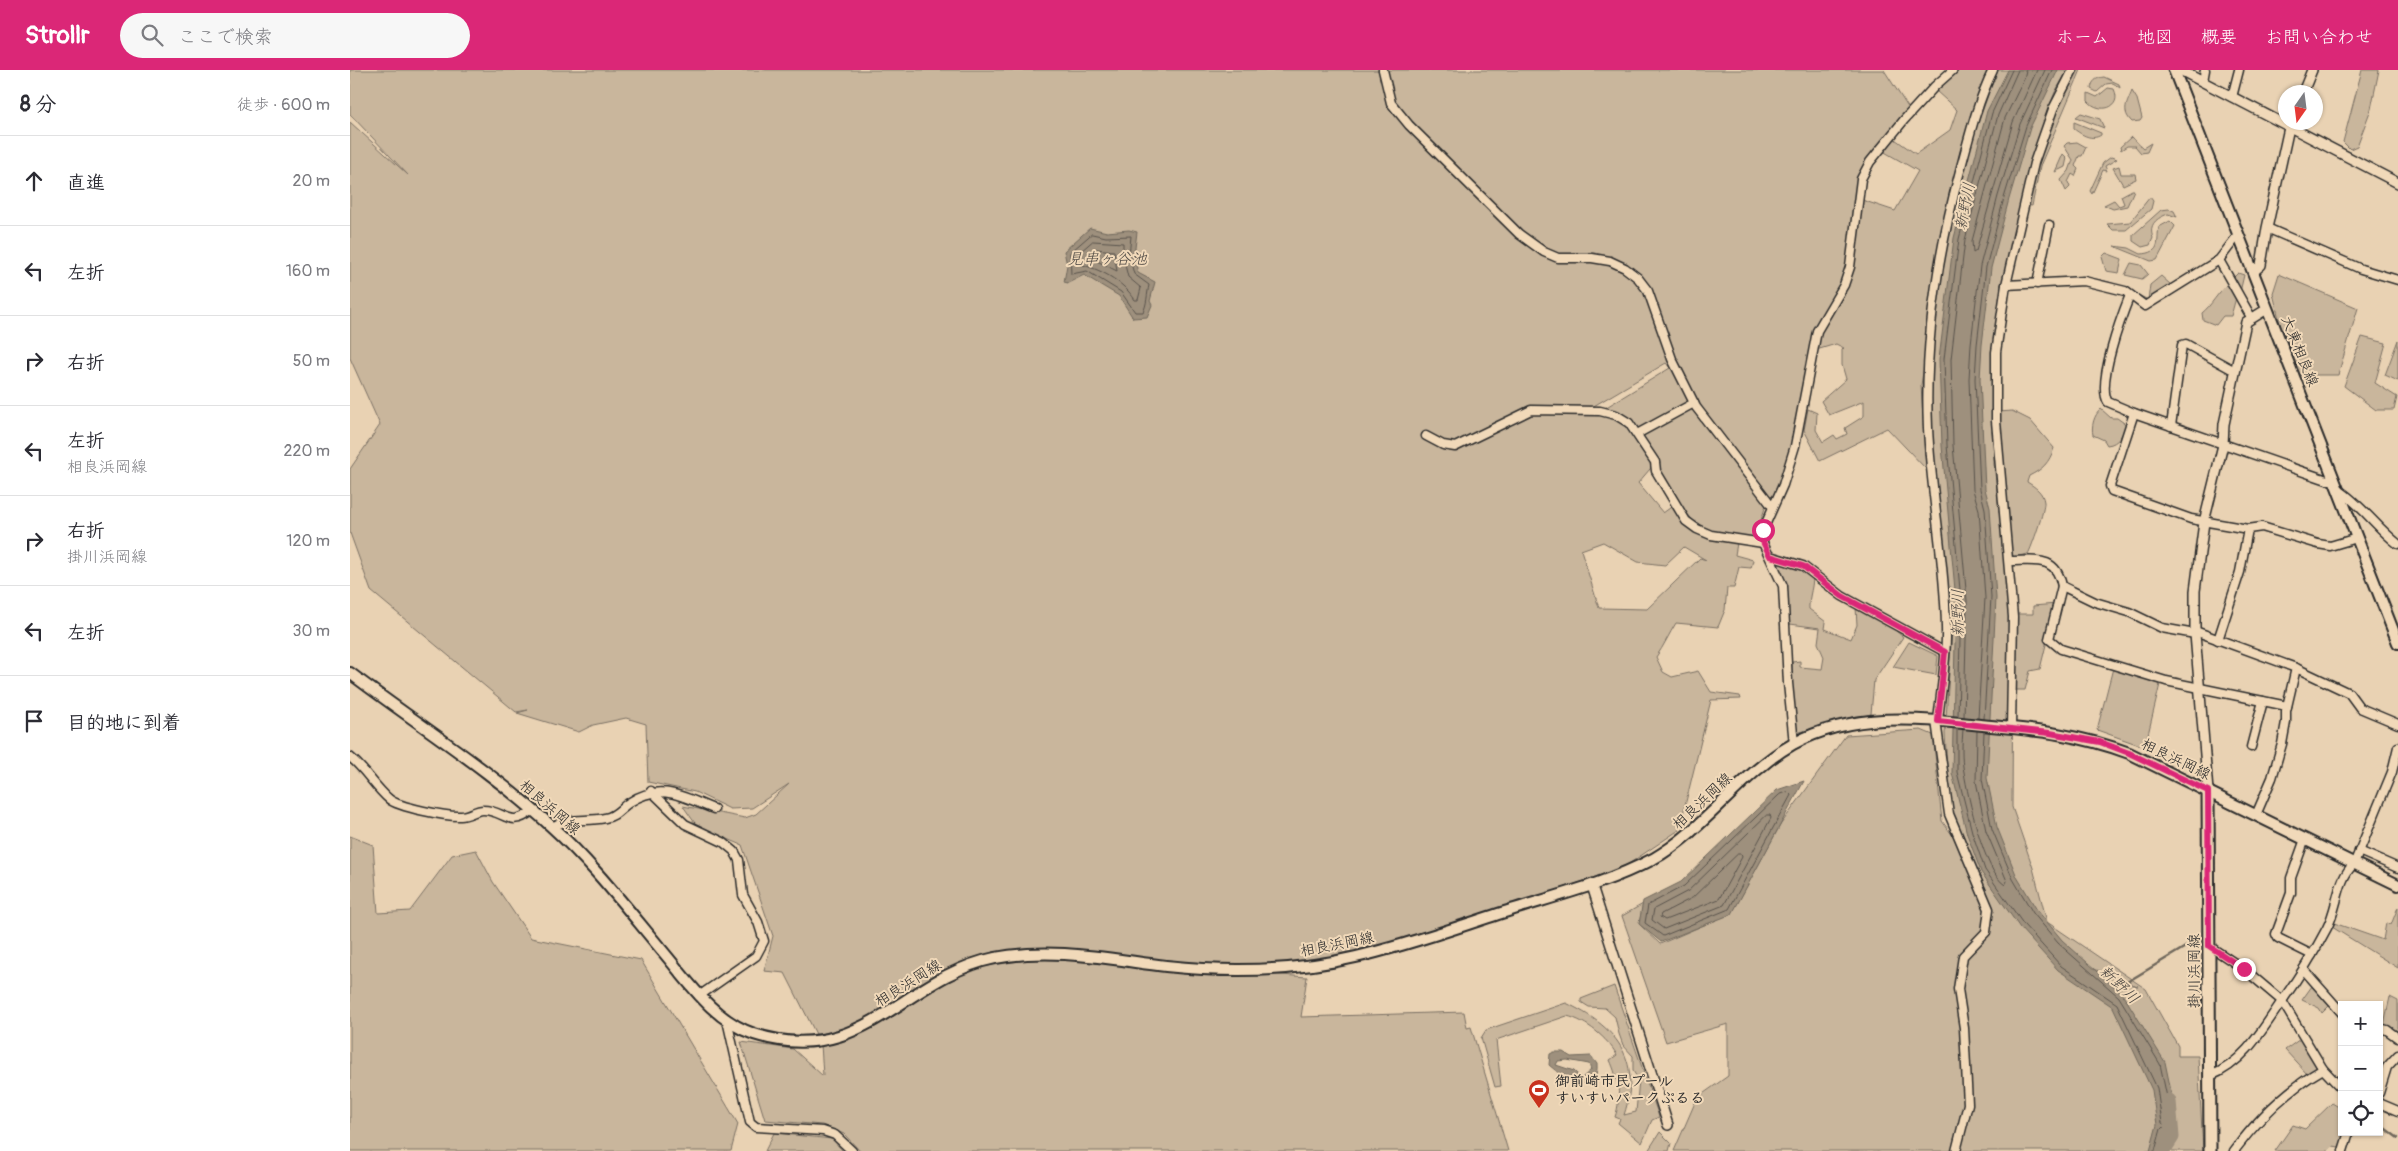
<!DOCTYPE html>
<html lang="ja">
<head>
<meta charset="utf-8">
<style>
  body { margin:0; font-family:Pangolin,"Klee One",sans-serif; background:#f7f7f7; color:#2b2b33 }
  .controls { position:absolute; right:15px; bottom:15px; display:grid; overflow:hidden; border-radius:0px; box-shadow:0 1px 4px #0004 }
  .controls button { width:45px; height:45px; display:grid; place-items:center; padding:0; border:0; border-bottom:1px solid #e1e1e2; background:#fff; color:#2b2b33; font:25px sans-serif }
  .compass { position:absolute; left:1928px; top:15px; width:45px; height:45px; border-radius:50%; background:#fff; box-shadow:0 1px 4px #0004; rotate:194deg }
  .stop { position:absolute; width:15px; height:15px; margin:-11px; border:4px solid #db2777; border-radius:50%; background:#fff }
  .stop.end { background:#db2777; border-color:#fff; box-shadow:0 1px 5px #0008 }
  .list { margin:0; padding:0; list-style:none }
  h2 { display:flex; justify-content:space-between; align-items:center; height:65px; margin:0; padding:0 20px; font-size:21px }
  h2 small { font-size:16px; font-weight:400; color:#7c7c81 }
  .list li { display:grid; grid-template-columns:32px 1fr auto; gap:15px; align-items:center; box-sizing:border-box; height:90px; padding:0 20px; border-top:1px solid #e1e1e2 }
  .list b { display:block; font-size:19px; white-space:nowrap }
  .list p { margin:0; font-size:16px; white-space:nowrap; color:#7c7c81 }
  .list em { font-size:16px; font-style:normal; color:#7c7c81 }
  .icon { flex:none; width:28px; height:28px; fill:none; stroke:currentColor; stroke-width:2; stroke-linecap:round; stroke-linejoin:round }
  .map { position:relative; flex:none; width:2048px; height:1081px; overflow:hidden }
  header { display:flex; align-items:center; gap:30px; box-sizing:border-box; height:70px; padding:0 25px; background:#db2777; color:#fff }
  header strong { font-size:24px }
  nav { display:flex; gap:28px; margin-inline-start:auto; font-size:18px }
  .search { width:350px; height:45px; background:#f7f7f7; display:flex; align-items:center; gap:12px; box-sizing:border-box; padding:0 18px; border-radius:28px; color:#7c7c81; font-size:19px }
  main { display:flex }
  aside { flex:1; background:#fff }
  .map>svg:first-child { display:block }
  .green { fill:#c9b69c; stroke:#7a7064; fill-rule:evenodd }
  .water { fill:#9e907d; stroke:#70685c }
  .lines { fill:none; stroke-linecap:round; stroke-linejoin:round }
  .shore { stroke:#59534c; stroke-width:1 }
  .stream { stroke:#70685c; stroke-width:2.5 }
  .river { stroke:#9e907d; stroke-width:15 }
  .minor-casing { stroke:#2b2b2b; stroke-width:11 }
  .tertiary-casing { stroke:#2b2b2b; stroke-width:12 }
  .secondary-casing { stroke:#2b2b2b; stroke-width:14 }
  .primary-casing { stroke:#2b2b2b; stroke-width:15 }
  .minor { stroke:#f1d9b9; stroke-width:8 }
  .tertiary { stroke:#f1d9b9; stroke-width:9 }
  .secondary { stroke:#f1d9b9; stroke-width:10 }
  .primary { stroke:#f1d9b9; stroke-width:11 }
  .route { stroke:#db2777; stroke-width:6 }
  .labels { text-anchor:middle; stroke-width:4; stroke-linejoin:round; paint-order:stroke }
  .street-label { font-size:15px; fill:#2b2b2b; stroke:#f1d9b9 }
  .poi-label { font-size:15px; font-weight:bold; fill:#2b2b2b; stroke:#f1d9b9; text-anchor:start }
  .water-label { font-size:16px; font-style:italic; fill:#4e4944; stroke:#f1d9b9 }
</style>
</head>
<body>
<header>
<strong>Strollr</strong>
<div class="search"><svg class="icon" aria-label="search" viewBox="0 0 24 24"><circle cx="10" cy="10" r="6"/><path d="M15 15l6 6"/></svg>ここで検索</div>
<nav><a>ホーム</a><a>地図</a><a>概要</a><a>お問い合わせ</a></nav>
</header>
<main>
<aside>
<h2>8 分<small>徒歩 · 600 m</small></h2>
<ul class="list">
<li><svg class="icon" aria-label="ahead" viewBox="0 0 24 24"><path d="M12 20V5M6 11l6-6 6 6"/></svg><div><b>直進</b></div><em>20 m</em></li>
<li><svg class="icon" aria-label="left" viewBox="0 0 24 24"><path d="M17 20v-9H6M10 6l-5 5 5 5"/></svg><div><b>左折</b></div><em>160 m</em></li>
<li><svg class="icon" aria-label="right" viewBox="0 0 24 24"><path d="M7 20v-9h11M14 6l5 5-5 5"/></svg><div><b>右折</b></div><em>50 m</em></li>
<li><svg class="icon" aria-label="left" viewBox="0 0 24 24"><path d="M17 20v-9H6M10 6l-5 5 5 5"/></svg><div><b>左折</b><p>相良浜岡線</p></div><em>220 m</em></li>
<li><svg class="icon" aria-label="right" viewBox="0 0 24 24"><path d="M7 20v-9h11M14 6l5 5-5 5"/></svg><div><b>右折</b><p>掛川浜岡線</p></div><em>120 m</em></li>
<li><svg class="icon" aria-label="left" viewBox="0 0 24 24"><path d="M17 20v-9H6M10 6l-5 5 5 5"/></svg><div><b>左折</b></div><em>30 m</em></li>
<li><svg class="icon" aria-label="arrive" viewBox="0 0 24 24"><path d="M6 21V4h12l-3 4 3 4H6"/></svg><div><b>目的地に到着</b></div></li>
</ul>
</aside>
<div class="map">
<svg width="2048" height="1081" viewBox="0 0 2048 1081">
  <rect width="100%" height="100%" fill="#e9d2b3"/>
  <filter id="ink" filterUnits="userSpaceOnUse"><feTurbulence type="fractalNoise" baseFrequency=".02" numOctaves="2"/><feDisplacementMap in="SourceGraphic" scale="10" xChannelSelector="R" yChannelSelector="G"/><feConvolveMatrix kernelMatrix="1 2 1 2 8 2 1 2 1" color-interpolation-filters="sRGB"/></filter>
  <g filter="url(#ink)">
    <!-- green -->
    <g class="green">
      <path d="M0,0H1534L1559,39L1542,67L1566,84L1600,60L1607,40L1586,21L1606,0H1643L1607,112L1647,0H1718L1705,22L1695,48L1674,132L1646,282L1644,394L1663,562L1662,737L1683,798L1697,852L1796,919L1828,976V986H1848L1853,1081H1324L1347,1028L1378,1006V954L1316,972L1272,846L1293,834L1289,854L1310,874L1382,843L1431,754L1496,665L1571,660L1583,665L1592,751L1617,785L1600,747L1595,663L1602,558L1596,492L1580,375L1579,264L1571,315L1576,399L1537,358L1470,391L1454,360L1458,339L1467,343L1466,360L1473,372L1484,365L1487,369L1497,364L1495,358L1514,346V331L1479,345L1471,331L1496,309L1492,295V280L1494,278L1486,274L1463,281L1445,368L1426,424L1418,429L1405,468L1353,462L1335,441L1306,392L1288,413L1313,443L1324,435C1345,460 1352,469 1387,473L1385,485L1403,490L1401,498L1389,497L1384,518H1377L1375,540L1368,557L1326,553C1319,564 1314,576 1306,587L1313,602L1322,607L1348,601L1361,622L1390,626L1391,629L1361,630L1329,760L1274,797L1095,859L971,894L866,900L957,907L951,947L1114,942L1117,958L1121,957L1158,1081H510L494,1064L472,1055L415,1050L391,972L443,979L473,1006L471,974L435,903L414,901L423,866L392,775L347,756L333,736L395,748L406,744L439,714L402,738L380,739L345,722L298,712L296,654L276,648L243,655L229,662L167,643L178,640L166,642L21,521L0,463V399L30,355L0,288V52L58,105L0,44ZM1531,80L1568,101L1545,141L1509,129L1511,109ZM1316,293L1320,298L1250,341L1237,340ZM1253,472L1288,492L1315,495L1334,477L1356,490L1350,488L1297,539L1249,538L1231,480ZM701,883L694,887L619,899L632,892ZM1712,886L1787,916H1788L1716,895Z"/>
      <path d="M1725,0H1731L1690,96L1682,136L1676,135C1685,88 1704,43 1725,0Z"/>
      <path d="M2012,0H2029L2021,39L2007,76L2000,79L1993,72Z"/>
      <path d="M1754,7L1769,14L1770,18L1763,13L1756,14L1747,22L1741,19C1742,11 1746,8 1754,7Z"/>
      <path d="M1758,18L1764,19C1773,39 1749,44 1738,31V23L1747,27Z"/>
      <path d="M1782,21L1787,29L1792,48L1790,51L1782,52C1771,41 1777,34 1782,21Z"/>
      <path d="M1731,43L1750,49L1754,58L1726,47Z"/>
      <path d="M1724,52L1751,63V65C1742,71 1732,65 1724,59Z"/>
      <path d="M1781,67L1793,78L1801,73L1797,82L1791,83L1785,76H1777L1771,80L1770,77Z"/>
      <path d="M1727,72L1736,77L1732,86H1729L1725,96L1728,99L1725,106L1722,104L1718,112L1720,117L1716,121L1711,110L1719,101L1723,90L1714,76L1717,73Z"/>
      <path d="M1713,84L1717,88L1715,97L1705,102Z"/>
      <path d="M1761,87L1767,89L1755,96L1757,101L1753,100L1742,124L1740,121L1753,93Z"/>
      <path d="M1769,96L1771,104H1785L1786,109L1773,115L1763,98Z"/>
      <path d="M1782,120H1784L1777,136L1763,139L1754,135L1764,130L1769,136L1774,134L1771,126Z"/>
      <path d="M1800,127L1803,131L1801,139L1776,160H1763L1757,154L1780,152Z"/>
      <path d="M1819,139L1824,141L1827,147L1818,144C1807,148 1798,154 1803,168L1800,175L1792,177L1783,171V165L1811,140Z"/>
      <path d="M1820,151L1825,156L1807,190L1801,191L1764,176L1779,178L1791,184C1813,183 1806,170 1809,157Z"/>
      <path d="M1756,183L1772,189L1769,203L1756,201L1752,187Z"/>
      <path d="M1781,193L1791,195L1798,204L1792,209L1775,205Z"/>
      <path d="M1888,203L1894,205L1890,222L1881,210Z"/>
      <path d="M1929,204L2008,238L1988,305H1948L1932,262L1923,223Z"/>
      <path d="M1811,206L1821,215L1793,234L1775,221L1727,210C1751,204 1777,219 1798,230L1800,215Z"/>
      <path d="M1878,214L1887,224L1881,246H1873L1866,255L1853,250L1852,243C1862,235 1867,223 1878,214Z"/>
      <path d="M2012,267L2036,273L2025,313L2047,327L2044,340H2026L1994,316Z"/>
      <path d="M2048,270V311L2035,305Z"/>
      <path d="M1751,339L1761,348H1767L1777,355C1772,364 1769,374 1757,375L1754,370L1743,365C1741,356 1744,345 1751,339Z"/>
      <path d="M1662,341L1680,350L1704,378C1699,393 1693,399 1679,406L1677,412C1685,417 1693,422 1694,432C1695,439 1682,477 1678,484L1659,488L1649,342Z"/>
      <path d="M1426,489L1462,504C1465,513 1458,527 1459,539L1476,552L1475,559L1501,569L1507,555L1506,537L1522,540L1553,567L1524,610L1521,644L1446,663L1442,631V592L1450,591V597L1472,599L1474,587L1468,573L1470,558L1440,554L1425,493Z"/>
      <path d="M1706,534L1690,599L1680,601L1675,620H1663L1664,544H1683V536Z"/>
      <path d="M1559,572L1588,586L1586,605L1543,597Z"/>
      <path d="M1763,598L1811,610L1795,677L1747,660Z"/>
      <path d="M0,766L23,775L28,843L60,841L102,785L126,780L143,812L181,868L291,890L388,1054L381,1081H0Z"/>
      <path d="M2048,837V898L1982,857L1984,853L2033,870L2036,853L2041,855Z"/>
      <path d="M1264,916L1309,1047L1302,1050L1292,1073L1268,1053L1270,1049L1265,1047C1272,1027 1268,1008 1260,990L1267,985C1257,968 1237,951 1217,946L1146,970L1151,1016L1145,1017L1131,968L1136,960L1216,933C1265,956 1293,988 1274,1045L1286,1042L1289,1010L1283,1001V986L1273,975L1269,964L1265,947L1255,938L1239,937L1231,932V929Z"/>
      <path d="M1962,916L1979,936L1972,943L1969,938L1952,930Z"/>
      <path d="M2040,927L2048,931V962L2034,954Z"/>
      <path d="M1950,969L1969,997L1957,1004L1935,980Z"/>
      <path d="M1982,1033L1992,1039V1062H1996L1989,1077L1983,1076L1978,1081H1925L1943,1055L1955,1059Z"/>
      <path d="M1310,1062L1321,1073L1319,1081H1298Z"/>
      <path d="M424,1063L482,1069L493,1081H415Z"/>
    </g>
    <!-- water -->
    <g class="water">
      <path d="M1658,0H1708L1680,58L1659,129L1641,198L1632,275L1630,309L1635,419L1640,438L1646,528L1637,708L1647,757L1667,807L1687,840L1712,870L1772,923L1815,992L1823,1031L1818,1081H1800L1807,1055L1802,1020L1763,937L1708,900L1670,858L1631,802L1617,764L1602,703L1606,531L1592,376L1589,289L1604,168L1637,41Z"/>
      <path d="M740,158L757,162L779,160L787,162L784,186L788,203L805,212L800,231L802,235L797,247L783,248L769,226L734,205L718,213L714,212L717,195L714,181Z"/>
      <path d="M1454,711L1382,844L1311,872L1289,854L1293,831L1331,812L1427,720Z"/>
      <path d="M1204,982H1213L1221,987L1241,986L1247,994C1248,1007 1243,1011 1231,1014L1232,1008L1241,1000L1239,994L1217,990L1208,991L1206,995L1224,1001L1230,1007L1228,1014L1214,1005H1211L1199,995L1200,984Z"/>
    </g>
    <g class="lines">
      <!-- shore -->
      <g class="shore">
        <path d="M1676,0L1674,9L1655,48L1622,171L1623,183L1626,181L1663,52L1687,0"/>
        <path d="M742,164L756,167L781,166L779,186L784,204L799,215C797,224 797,235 793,242H785L771,222L737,201L721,204L720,183Z"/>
        <path d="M743,171L773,173V187L778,207L791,218L788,230H785C773,211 749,198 728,194L727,185Z"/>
        <path d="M746,179L764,181L767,201L739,187V184Z"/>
        <path d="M1608,646L1611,531L1597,375L1594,289L1609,169L1642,43L1662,0"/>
        <path d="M1614,647L1617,531L1603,375L1601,289L1615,170L1648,45L1668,0"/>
        <path d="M1628,648L1635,528L1629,440L1623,420L1619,309L1621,274L1630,196L1648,126L1670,54L1695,0"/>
        <path d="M1634,649L1641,527L1635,439L1630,419L1625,309L1627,275L1636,197L1654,128L1676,56L1702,0"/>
        <path d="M1607,659V702L1622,762L1635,800L1674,855L1711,896L1767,934L1807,1018L1812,1053L1815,1055L1818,1032L1810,994L1769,927L1708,873L1683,843L1663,809L1642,759L1632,709L1634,662"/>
        <path d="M1613,659C1612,673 1611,689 1614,702C1618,727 1634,802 1655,815L1657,811L1636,761L1626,711L1627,661"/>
        <path d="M1438,722L1441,725L1379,839L1313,866L1295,853L1298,835L1334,816L1429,725Z"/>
        <path d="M1417,745H1420L1421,748L1374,835L1314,859L1302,850L1304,839L1338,821Z"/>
        <path d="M1388,784H1391L1392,787L1369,829L1315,850L1310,847L1311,844L1342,828Z"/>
        <path d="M1805,1081L1811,1059L1813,1057L1816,1060L1814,1081"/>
      </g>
      <!-- stream -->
      <g class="stream">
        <path d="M1767,918L1837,876"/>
        <path d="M2029,1054L2048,1068"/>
      </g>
      <!-- river -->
      <path class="river" d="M1813,1081L1822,1067L1819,1031"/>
      <!-- minor casing -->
      <g class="minor-casing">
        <g id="minor">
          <path d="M1033,0L1041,33L1059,55L1169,164L1194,182L1208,188H1242L1260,191L1275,198L1288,208L1298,221L1322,289L1346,337L1422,436"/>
          <path d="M1853,11L1855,0"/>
          <path d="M1882,27L1889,0"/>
          <path d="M1917,158L2011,199L2048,210"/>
          <path d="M1869,190L1901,247"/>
          <path d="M1687,214L1699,155"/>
          <path d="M1656,215L1734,211L1775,221L1795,236L1869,190L1888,165"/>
          <path d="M1780,225C1772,245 1746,314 1758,332L1784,343L1977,410H1985"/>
          <path d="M1784,343L1760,416L1762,421L1841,449L1898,459L1912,457L1968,474L1980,476L2007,468"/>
          <path d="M1821,356L1832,275L1836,274L1885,301"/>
          <path d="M1287,364L1344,333"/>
          <path d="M1076,366L1093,375L1105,377L1181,340L1250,341L1266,345L1279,353L1305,392L1306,401L1336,451L1347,459L1361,465L1413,473"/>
          <path d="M1989,420C2012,435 2027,458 2048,474"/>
          <path d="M1420,486L1453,496L1492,526L1595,582"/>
          <path d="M1660,491C1685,491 1706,485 1712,516L1699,569L1711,579L1816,611L1937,636"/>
          <path d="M1712,516L1745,532L1779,542L1812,558L1845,564"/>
          <path d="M1845,561L1946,598L1999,623L2010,638L2048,654"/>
          <path d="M1868,570L1890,502L1898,459"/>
          <path d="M1586,651L1599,744L1639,839L1636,862L1613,886L1608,919L1614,958L1618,1034L1606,1081"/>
          <path d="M1588,651C1591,620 1597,588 1596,557C1595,490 1581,424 1578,358C1574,269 1588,182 1611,97C1620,63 1628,31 1643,0"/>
          <path d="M1661,658L1663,547L1646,351V282L1656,215L1684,93L1703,39L1723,0"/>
          <path d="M1444,674L1438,613L1433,516L1413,473V460L1433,415L1445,376L1467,261L1494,215L1500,197L1511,109L1520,92L1554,50L1585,16L1603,0"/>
          <path d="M1901,677L1913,631"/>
          <path d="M0,687C15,699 25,717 39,729C48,737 98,747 111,746C118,746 126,740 133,740C155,740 159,760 183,740"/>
          <path d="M301,721L335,754L373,772L384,781L389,790L393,825L408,852L414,871L406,886L349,926"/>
          <path d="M1906,745L1922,708L1932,674L1936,652V641L1946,598"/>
          <path d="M202,757C220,747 236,752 255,748C267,746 270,738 280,732C311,712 333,727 364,739"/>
          <path d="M1955,769L1941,808V823L1926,864L1928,868L1962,885"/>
          <path d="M2009,781L2048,798"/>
          <path d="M1859,876L1894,899L1932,931C1913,959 1893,994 1860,1006"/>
          <path d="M1954,900L1992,943"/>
          <path d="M377,950L400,1052L406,1057L473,1061L485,1065L502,1081"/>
          <path d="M2029,958L2037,960L2048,968"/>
          <path d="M1992,1019L1973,999L1932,931C1949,907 1964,883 1977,858C1988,837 1987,809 2004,794L2042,702L2048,677"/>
          <path d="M2029,1023L2037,997L2048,985"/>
          <path d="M2029,1033L2048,1041"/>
          <path d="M1884,1081C1908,1049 1938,1019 1973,999"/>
          <path d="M1993,1081L1999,1062"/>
        </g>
      </g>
      <!-- tertiary casing -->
      <g class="tertiary-casing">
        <g id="tertiary">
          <path d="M1830,0L2048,113"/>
          <path d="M1953,22L1962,0"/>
          <path d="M1903,202L1911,195L1917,158L1940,53"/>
          <path d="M1858,721L1845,564V521L1854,452L1873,375L1874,354L1896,252L1917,239"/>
          <path d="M1242,816L1318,1055"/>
        </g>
      </g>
      <!-- secondary casing -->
      <g class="secondary-casing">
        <g id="secondary">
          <path d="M1824,0L2048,573"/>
          <path d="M0,603C67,654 139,699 201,756C244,795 278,840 315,884C340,914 365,951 404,964C513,999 553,907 645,888C703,877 758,889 816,896C880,903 943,902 1006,887C1059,875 1110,856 1161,840C1209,825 1258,813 1303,789C1356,759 1390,704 1443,674C1505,640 1574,649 1641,656C1688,660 1734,666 1779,683L2048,815"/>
        </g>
      </g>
      <!-- primary casing -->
      <g class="primary-casing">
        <path id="primary" d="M1858,721L1860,1081"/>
      </g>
      <!-- minor -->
      <use href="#minor" class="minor"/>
      <!-- tertiary -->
      <use href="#tertiary" class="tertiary"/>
      <!-- secondary -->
      <use href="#secondary" class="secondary"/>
      <!-- primary -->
      <use href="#primary" class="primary"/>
    </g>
  </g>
  <g class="lines" filter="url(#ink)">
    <!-- route -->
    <path class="route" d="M1413,460V472L1420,486L1453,496L1492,526L1595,582L1588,651L1700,663L1750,672L1779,683L1858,721L1859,876L1894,899"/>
  </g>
  <!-- icons -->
  <defs>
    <g id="stadium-pin" transform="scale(1.125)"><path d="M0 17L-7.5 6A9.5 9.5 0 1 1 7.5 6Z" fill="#c8321e" stroke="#f1d9b9"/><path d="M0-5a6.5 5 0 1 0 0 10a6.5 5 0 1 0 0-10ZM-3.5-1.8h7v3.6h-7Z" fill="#fff"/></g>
  </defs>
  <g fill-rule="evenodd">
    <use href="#stadium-pin" x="1189" y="1020"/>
  </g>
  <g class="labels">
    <!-- street labels -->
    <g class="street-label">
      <text transform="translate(1950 281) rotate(68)" y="5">大東相良線</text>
      <text transform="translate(1826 689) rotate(26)" y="5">相良浜岡線</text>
      <text transform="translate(1352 731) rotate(-43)" y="5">相良浜岡線</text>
      <text transform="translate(200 737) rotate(41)" y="5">相良浜岡線</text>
      <text transform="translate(987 874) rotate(-11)" y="5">相良浜岡線</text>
      <text transform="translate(1844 901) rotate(-90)" y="5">掛川浜岡線</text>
      <text transform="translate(558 913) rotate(-32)" y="5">相良浜岡線</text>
    </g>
    <!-- poi labels -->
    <g class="poi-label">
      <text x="1205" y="1016">御前崎市民プール<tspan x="1205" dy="17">すいすいパークぷるる</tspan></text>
    </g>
    <!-- water labels -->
    <g class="water-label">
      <text transform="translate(1614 136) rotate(-79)" y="6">新野川</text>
      <text x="757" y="194">見串ヶ谷池</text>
      <text transform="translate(1607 543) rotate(-90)" y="6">新野川</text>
      <text transform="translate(1770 914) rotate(44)" y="6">新野川</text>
    </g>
  </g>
</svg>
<div class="controls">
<button>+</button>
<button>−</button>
<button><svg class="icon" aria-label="locate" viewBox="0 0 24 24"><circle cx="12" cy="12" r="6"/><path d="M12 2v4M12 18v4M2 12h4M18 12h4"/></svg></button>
</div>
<svg class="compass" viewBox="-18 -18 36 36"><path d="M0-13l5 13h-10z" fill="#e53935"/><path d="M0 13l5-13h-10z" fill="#7c7c81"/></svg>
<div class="stop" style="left:1413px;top:460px"></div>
<div class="stop end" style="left:1894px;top:899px"></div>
</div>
</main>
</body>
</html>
